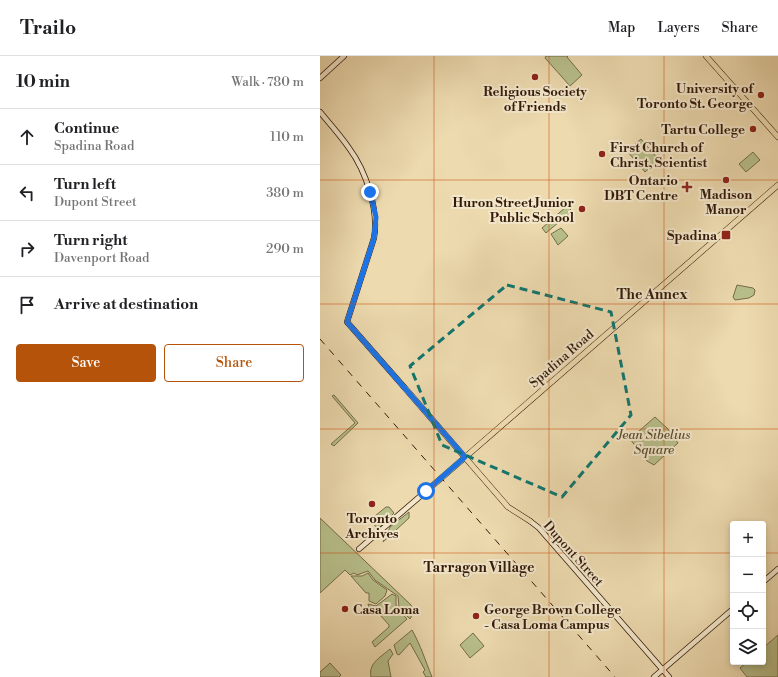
<!DOCTYPE html>
<html lang="en">
<head>
<meta charset="utf-8">
<style>
  body { margin:0; font-family:"Libre Bodoni",serif; background:#f2f2f2; color:#202124 }
  .controls { position:absolute; right:12px; bottom:12px; display:grid; overflow:hidden; border-radius:4px; box-shadow:0 2px 6px #0003 }
  .controls button { width:36px; height:36px; display:grid; place-items:center; padding:0; border:0; border-bottom:1px solid #e0e0e0; background:#fff; color:#202124; font:20px sans-serif }
  .stop { position:absolute; width:12px; height:12px; margin:-9px; border:3px solid #1a73e8; border-radius:50%; background:#fff }
  .stop.end { background:#1a73e8; border-color:#fff; box-shadow:0 1px 4px #0008 }
  .list { margin:0; padding:0; list-style:none }
  h2 { display:flex; justify-content:space-between; align-items:center; height:52px; margin:0; padding:0 16px; font-size:17px }
  h2 small { font-size:13px; font-weight:400; color:#757577 }
  .list li { display:grid; grid-template-columns:26px 1fr auto; gap:12px; align-items:center; box-sizing:border-box; height:56px; padding:0 16px; border-top:1px solid #e0e0e0 }
  .list b { display:block; font-size:15px; white-space:nowrap }
  .list p { margin:0; font-size:13px; white-space:nowrap; color:#757577 }
  .list em { font-size:13px; font-style:normal; color:#757577 }
  .actions { display:flex; gap:8px; padding:12px 16px }
  .actions a { flex:1; padding:9px 0; border:1px solid #b45309; border-radius:4px; text-align:center; font-size:14px; color:#b45309 }
  .actions .main { background:#b45309; color:#fff }
  .icon { flex:none; width:22px; height:22px; fill:none; stroke:currentColor; stroke-width:2; stroke-linecap:round; stroke-linejoin:round }
  .map { position:relative; flex:none; width:458px; height:621px; overflow:hidden }
  header { display:flex; align-items:center; gap:24px; box-sizing:border-box; height:56px; padding:0 20px; background:#fff; border-bottom:1px solid #e0e0e0 }
  header strong { font-size:19px }
  nav { display:flex; gap:22px; margin-inline-start:auto; font-size:14px }
  main { display:flex }
  aside { flex:1; background:#fff }
  .map>svg:first-child { display:block }
  .green { fill:#b8c08b; stroke:#756c4a }
  .lines { fill:none; stroke-linecap:round; stroke-linejoin:round }
  .secondary-casing { stroke:#32190a; stroke-width:6 }
  .primary-casing { stroke:#32190a; stroke-width:6 }
  .secondary { stroke:#f3e7cb; stroke-width:4.5 }
  .primary { stroke:#eddaaf; stroke-width:5 }
  .rail { stroke:#32190a; stroke-width:1; stroke-dasharray:7 7; stroke-linecap:butt }
  .route { stroke:#1a73e8; stroke-width:5 }
  .marked { fill:none; stroke:#0f766e; stroke-width:3; stroke-dasharray:8 5; stroke-linejoin:round }
  .grid { fill:none; stroke:#cd4f0c; stroke-width:1; stroke-opacity:0.55 }
  .poi-dot { fill:#8f2418; stroke:#f3e7cb; stroke-width:1.5 }
  .labels { text-anchor:middle; stroke-width:4; stroke-linejoin:round; paint-order:stroke }
  .poi-label { font-size:13px; font-weight:bold; fill:#32190a; stroke:#f3e7cb; text-anchor:end }
  .street-label { font-size:13px; fill:#32190a; stroke:#f3e7cb }
  .park-label { font-size:13px; font-style:italic; fill:#5a4b31; stroke:#f3e7cb }
  .neighbourhood-label { font-size:14px; font-weight:bold; fill:#32190a; stroke:#f3e7cb }
</style>
</head>
<body>
<header>
<strong>Trailo</strong>
<nav><a>Map</a><a>Layers</a><a>Share</a></nav>
</header>
<main>
<aside>
<h2>10 min<small>Walk · 780 m</small></h2>
<ul class="list">
<li><svg class="icon" aria-label="ahead" viewBox="0 0 24 24"><path d="M12 20V5M6 11l6-6 6 6"/></svg><div><b>Continue</b><p>Spadina Road</p></div><em>110 m</em></li>
<li><svg class="icon" aria-label="left" viewBox="0 0 24 24"><path d="M17 20v-9H6M10 6l-5 5 5 5"/></svg><div><b>Turn left</b><p>Dupont Street</p></div><em>380 m</em></li>
<li><svg class="icon" aria-label="right" viewBox="0 0 24 24"><path d="M7 20v-9h11M14 6l5 5-5 5"/></svg><div><b>Turn right</b><p>Davenport Road</p></div><em>290 m</em></li>
<li><svg class="icon" aria-label="arrive" viewBox="0 0 24 24"><path d="M6 21V4h12l-3 4 3 4H6"/></svg><div><b>Arrive at destination</b></div></li>
</ul>
<div class="actions"><a class="main">Save</a><a>Share</a></div>
</aside>
<div class="map">
<svg width="458" height="621" viewBox="0 0 458 621">
  <rect width="100%" height="100%" fill="#eddaaf"/>
  <filter id="stains"><feTurbulence type="fractalNoise" baseFrequency=".005" numOctaves="4"/><feColorMatrix values="0 0 0 0 .2 0 0 0 0 .09 0 0 0 0 .02 0 0 0 .5 -.17"/></filter>
  <radialGradient id="worn" r=".72"><stop offset=".6" stop-color="#630" stop-opacity="0"/><stop offset="1" stop-color="#630" stop-opacity=".3"/></radialGradient>
  <!-- green -->
  <g class="green">
    <path d="M248,0L247,1L262,19L250,30L225,2L226,0Z"/>
    <path d="M321,83L339,104L325,116L307,95Z"/>
    <path d="M433,96L440,104L426,116L419,108Z"/>
    <path d="M247,150L252,155L226,177L222,172Z"/>
    <path d="M241,172L248,180L238,189L231,178Z"/>
    <path d="M417,229L433,232L435,234L434,239L429,242L415,244L413,241Z"/>
    <path d="M14,339L38,367L14,390L11,388L35,367L12,340Z"/>
    <path d="M335,361L348,373L358,387L334,409L327,405L310,383Z"/>
    <path d="M66,451H69L74,457L58,473L50,464Z"/>
    <path d="M89,456V462L63,486L70,471Z"/>
    <path d="M0,462L91,549L94,555L90,563L79,552L78,540L55,524L48,515L37,519L34,517L30,519L25,514L0,537Z"/>
    <path d="M48,517L53,524L67,534L65,540L56,548L49,545V537H46L31,520H42Z"/>
    <path d="M72,538L76,540V549L79,554L76,556H53L49,552L48,548L56,550Z"/>
    <path d="M80,555L87,563L55,591L52,586L69,571V569L60,559C67,556 73,559 80,555Z"/>
    <path d="M92,574C101,590 105,604 112,621H106L103,616L105,614L90,587L79,599L77,598L74,589Z"/>
    <path d="M153,577L164,590L150,602L140,589Z"/>
    <path d="M458,579V621H427L420,612L427,606H443V592Z"/>
    <path d="M70,593L73,598L68,605L71,621H51C48,607 61,601 70,593Z"/>
    <path d="M10,607L21,619L19,621H0V616Z"/>
  </g>
  <g class="lines">
    <!-- secondary casing -->
    <g class="secondary-casing">
      <g id="secondary">
        <path d="M0,22L24,0"/>
        <path d="M0,56C10,68 20,79 29,92C46,115 59,154 54,182L27,266L84,331"/>
        <path d="M210,465L219,472L349,621"/>
        <path d="M39,493L104,437"/>
        <path d="M443,526L458,513"/>
        <path d="M334,621L413,553"/>
      </g>
    </g>
    <!-- primary casing -->
    <g class="primary-casing">
      <g id="primary">
        <path d="M386,0L458,81"/>
        <path d="M84,331L188,451L210,465"/>
        <path d="M104,437L458,129"/>
      </g>
    </g>
    <!-- secondary -->
    <use href="#secondary" class="secondary"/>
    <!-- primary -->
    <use href="#primary" class="primary"/>
    <!-- rail -->
    <path class="rail" d="M0,283L295,621"/>
  </g>
  <g class="lines">
    <!-- route -->
    <path class="route" d="M50,136L56,161L54,182L27,266L145,401L106,435"/>
  </g>
  <!-- marked area -->
  <path class="marked" d="M187,229L291,256L311,359L242,441L122,389L90,310Z"/>
  <!-- grid -->
  <path class="grid" d="M114,0V621M229,0V621M344,0V621M0,124H458M0,248H458M0,373H458M0,497H413M443,497H458"/>
  <!-- markers -->
  <g class="poi-dot">
    <circle cx="215" cy="21" r="4"/>
    <circle cx="441" cy="39" r="4"/>
    <circle cx="433" cy="73" r="4"/>
    <circle cx="282" cy="98" r="4"/>
    <circle cx="406" cy="124" r="4"/>
    <path d="M365 125h4v4h4v4h-4v4h-4v-4h-4v-4h4z"/>
    <circle cx="262" cy="153" r="4"/>
    <rect x="401" y="174" width="10" height="10" rx="2"/>
    <circle cx="52" cy="448" r="4"/>
    <circle cx="25" cy="553" r="4"/>
    <circle cx="156" cy="560" r="4"/>
  </g>
  <g class="labels">
    <!-- poi labels -->
    <g class="poi-label">
      <text x="433" y="37">University of<tspan x="433" dy="15">Toronto St. George</tspan></text>
      <text x="215" y="40" text-anchor="middle">Religious Society<tspan x="215" dy="15">of Friends</tspan></text>
      <text x="425" y="78">Tartu College</text>
      <text x="290" y="96" text-anchor="start">First Church of<tspan x="290" dy="15">Christ, Scientist</tspan></text>
      <text x="358" y="129">Ontario<tspan x="358" dy="15">DBT Centre</tspan></text>
      <text x="406" y="143" text-anchor="middle">Madison<tspan x="406" dy="15">Manor</tspan></text>
      <text x="254" y="151">Huron Street Junior<tspan x="254" dy="15">Public School</tspan></text>
      <text x="397" y="184">Spadina</text>
      <text x="52" y="467" text-anchor="middle">Toronto<tspan x="52" dy="15">Archives</tspan></text>
      <text x="33" y="558" text-anchor="start">Casa Loma</text>
      <text x="164" y="558" text-anchor="start">George Brown College<tspan x="164" dy="15">- Casa Loma Campus</tspan></text>
    </g>
    <!-- street labels -->
    <g class="street-label">
      <text transform="translate(241 302) rotate(-41)" y="5">Spadina Road</text>
      <text transform="translate(254 497) rotate(48)" y="5">Dupont Street</text>
    </g>
    <!-- park labels -->
    <g class="park-label">
      <text x="334" y="383">Jean Sibelius<tspan x="334" dy="15">Square</tspan></text>
    </g>
    <!-- neighbourhood labels -->
    <g class="neighbourhood-label">
      <text x="332" y="243">The Annex</text>
      <text x="159" y="516">Tarragon Village</text>
    </g>
  </g>
  <rect width="100%" height="100%" filter="url(#stains)"/>
  <rect width="100%" height="100%" fill="url(#worn)"/>
</svg>
<div class="controls">
<button>+</button>
<button>−</button>
<button><svg class="icon" aria-label="locate" viewBox="0 0 24 24"><circle cx="12" cy="12" r="6"/><path d="M12 2v4M12 18v4M2 12h4M18 12h4"/></svg></button>
<button><svg class="icon" aria-label="layers" viewBox="0 0 24 24"><path d="M12 4l9 5-9 5-9-5zM3 14l9 5 9-5"/></svg></button>
</div>
<div class="stop" style="left:106px;top:435px"></div>
<div class="stop end" style="left:50px;top:136px"></div>
</div>
</main>
</body>
</html>
